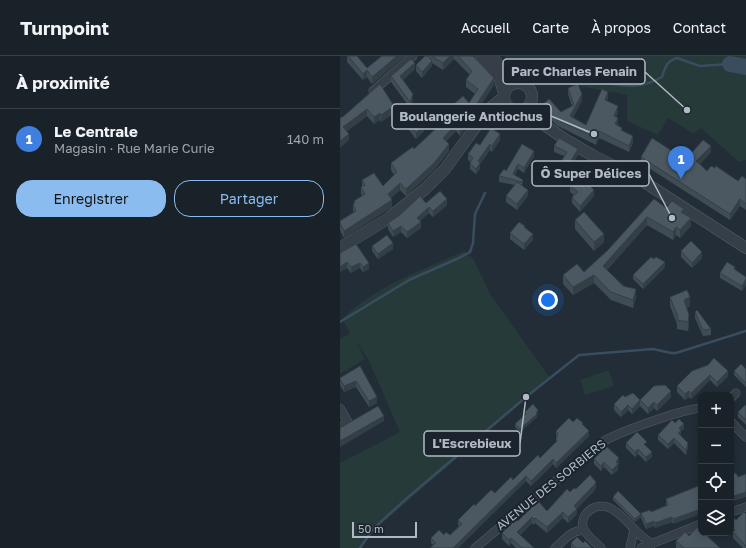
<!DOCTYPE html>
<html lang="fr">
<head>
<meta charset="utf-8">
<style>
  body { margin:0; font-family:"Golos Text",sans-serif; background:#232a31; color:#f1f3f6 }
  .controls { position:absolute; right:12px; bottom:12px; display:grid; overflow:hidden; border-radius:8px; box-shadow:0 2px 10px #0003 }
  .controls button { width:36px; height:36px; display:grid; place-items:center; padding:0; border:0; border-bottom:1px solid #383f46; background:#1a2229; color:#f1f3f6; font:20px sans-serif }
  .scale { position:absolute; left:12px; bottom:10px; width:65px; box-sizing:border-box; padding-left:4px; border:2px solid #b1bac4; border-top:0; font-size:11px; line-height:14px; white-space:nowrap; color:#b1bac4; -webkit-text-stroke:3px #1b242c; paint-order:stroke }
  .you { position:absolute; left:208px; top:244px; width:14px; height:14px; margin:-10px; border:3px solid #fff; border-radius:50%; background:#1a73e8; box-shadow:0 0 0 6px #1a73e833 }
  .badge { display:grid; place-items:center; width:26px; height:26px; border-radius:50%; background:#8abcef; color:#fff; font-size:13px; font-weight:700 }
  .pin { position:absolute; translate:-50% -33px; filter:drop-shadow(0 1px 2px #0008) }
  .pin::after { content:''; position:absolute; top:21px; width:14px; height:12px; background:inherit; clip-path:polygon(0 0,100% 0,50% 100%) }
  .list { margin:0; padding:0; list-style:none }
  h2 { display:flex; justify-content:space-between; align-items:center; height:52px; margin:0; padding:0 16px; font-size:17px }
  h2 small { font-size:13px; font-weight:400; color:#9fa4a8 }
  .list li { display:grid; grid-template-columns:26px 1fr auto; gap:12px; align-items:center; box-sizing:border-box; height:60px; padding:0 16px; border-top:1px solid #383f46 }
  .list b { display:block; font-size:15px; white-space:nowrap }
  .list p { margin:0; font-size:13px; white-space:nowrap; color:#9fa4a8 }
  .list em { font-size:13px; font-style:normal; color:#9fa4a8 }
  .actions { display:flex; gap:8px; padding:12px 16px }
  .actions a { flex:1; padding:9px 0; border:1px solid #8abcef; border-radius:16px; text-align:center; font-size:14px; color:#8abcef }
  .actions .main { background:#8abcef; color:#111 }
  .icon { flex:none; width:22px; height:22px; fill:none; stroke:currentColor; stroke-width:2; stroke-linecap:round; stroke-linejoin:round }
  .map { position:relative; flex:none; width:406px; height:492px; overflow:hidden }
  header { display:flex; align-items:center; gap:24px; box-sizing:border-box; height:56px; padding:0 20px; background:#1a2229; border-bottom:1px solid #383f46 }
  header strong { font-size:19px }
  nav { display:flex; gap:22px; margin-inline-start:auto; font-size:14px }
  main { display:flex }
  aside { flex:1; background:#1a2229 }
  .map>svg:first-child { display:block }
  .green { fill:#253a39 }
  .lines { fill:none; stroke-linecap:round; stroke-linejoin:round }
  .stream { stroke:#394d5f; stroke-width:2.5 }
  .river { stroke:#394d5f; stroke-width:16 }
  .minor-casing { stroke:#545d65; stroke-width:9 }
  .tertiary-casing { stroke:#545d65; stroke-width:12 }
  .minor { stroke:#363f47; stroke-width:8 }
  .tertiary { stroke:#363f47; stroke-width:11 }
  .wall { fill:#404c54 }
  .shaded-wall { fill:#343e45 }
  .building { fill:#4b5862; stroke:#343e45 }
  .labels { text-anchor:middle; stroke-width:4; stroke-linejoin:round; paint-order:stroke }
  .street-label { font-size:12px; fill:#b1bac4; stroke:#1b242c }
  .leader { fill:none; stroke:#b1bac4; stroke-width:1.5 }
  .callout-dot { fill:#b1bac4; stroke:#1b242c; stroke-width:1.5 }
  .callout { fill:#1b242c; stroke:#b1bac4; stroke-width:1.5 }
  .callout-label { font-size:13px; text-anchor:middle; font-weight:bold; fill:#b1bac4 }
</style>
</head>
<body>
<header>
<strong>Turnpoint</strong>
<nav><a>Accueil</a><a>Carte</a><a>À propos</a><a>Contact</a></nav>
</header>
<main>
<aside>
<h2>À proximité<small></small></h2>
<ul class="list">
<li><span class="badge" style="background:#3f7fe0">1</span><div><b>Le Centrale</b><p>Magasin · Rue Marie Curie</p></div><em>140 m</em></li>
</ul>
<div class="actions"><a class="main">Enregistrer</a><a>Partager</a></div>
</aside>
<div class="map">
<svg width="406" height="492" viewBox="0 0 406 492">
  <rect width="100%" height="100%" fill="#222d37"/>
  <!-- green -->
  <g class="green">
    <path d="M164,0H406V104L399,106L361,72L354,78L328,62L318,79L287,65V39L228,28L212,5L194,18L190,14L180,17Z"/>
    <path d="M124,195L134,204L150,238L210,322L24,483L20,492H0V407L60,376L29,305L16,285L25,303L0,318V283L10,277L2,263C35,230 83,214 124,195Z"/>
    <path d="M269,314L274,330L245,339L240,324Z"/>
  </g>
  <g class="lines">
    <!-- stream -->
    <g class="stream">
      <path d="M231,28C266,19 288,41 322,21C325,11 327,5 337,2L360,10L390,8"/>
      <path d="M0,266L69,224L119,202L130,196L133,187L135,158L145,137"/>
      <path d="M20,492L33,473L66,443L186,341L239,299L313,293L331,297H336L406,275"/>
    </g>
    <!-- river -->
    <path class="river" d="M390,8L406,11"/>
    <!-- minor casing -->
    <g class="minor-casing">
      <g id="minor">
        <path d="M33,35L73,0"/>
        <path d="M391,342L396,337"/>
        <path d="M0,352L8,366L0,371"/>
        <path d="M391,366L406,381"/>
        <path d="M391,456L406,451"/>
        <path d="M135,492L264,385C282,375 340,354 361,352"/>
        <path d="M215,492C223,485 233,472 245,475"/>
        <path d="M261,492C256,486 245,479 243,471C240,456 257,446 270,452C285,459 296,479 312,488"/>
        <path d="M290,492L294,474"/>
        <path d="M301,492L361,468"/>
      </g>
    </g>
    <!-- tertiary casing -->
    <g class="tertiary-casing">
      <g id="tertiary">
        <path d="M141,0L159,20L164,37"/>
        <path d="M151,0L172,23"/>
        <circle cx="178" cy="41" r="14"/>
        <path d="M179,54L189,58L226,84L252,99L301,124L406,192"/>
        <path d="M0,192L49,162L85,133L105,113L147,55L164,41"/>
      </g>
    </g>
    <!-- minor -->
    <use href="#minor" class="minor"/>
    <!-- tertiary -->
    <use href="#tertiary" class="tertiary"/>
  </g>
  <!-- wall -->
  <g class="wall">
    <path d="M7,0L27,12L42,0H65L32,28L27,21L23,24L7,6Z"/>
    <path d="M85,0H133L154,29L120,80L116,75L106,85L109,95L94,114L66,140L60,134L51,142L52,151L4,182L0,174V165L14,156L13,155V148L14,147V145L22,140L21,138V131L22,130V124L43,130L54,119L51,114V107L74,93L105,66L114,57L113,56V49L129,47L135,38L126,31V24L130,19L114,3L103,14L92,7V10L82,22L76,15V9Z"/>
    <path d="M75,13L63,24L73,44L70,52L51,26V20Z"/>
    <path d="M40,28L54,57L41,66L40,64L34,68L27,60L7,75L9,84L4,60Z"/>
    <path d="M228,32L242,44L233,62L246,69L268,42L267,45L278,56L276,61L278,68L277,69L293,87L289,96L259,82L256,89L218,70L201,56V50L221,56L232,50L228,38Z"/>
    <path d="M65,63L84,75L76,83L65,69Z"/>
    <path d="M160,84L152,96L150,94L140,108V113L136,118L130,113V107L131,106L128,104V98L140,89Z"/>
    <path d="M214,90L238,99L229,114L222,110V104L224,100L214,96Z"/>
    <path d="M371,96L360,108L367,115L398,125L406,123V154L400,150L390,164L301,107V101H348Z"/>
    <path d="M194,100L184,117L178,113L175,119L183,124L182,130L188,140L177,154L166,146V140L175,129L159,126V120L166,115Z"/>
    <path d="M230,130L254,140L240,156L232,147V141L234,139L230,136Z"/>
    <path d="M314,143L326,152L344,157L351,170L340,182L336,179L333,184L307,169L267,214L296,241L293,252L271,244L254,227L233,239L223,228V219L244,216L268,194Z"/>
    <path d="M86,147L107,149L93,161L89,157L80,165L81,172L67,182L61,176L53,181L48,173V167Z"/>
    <path d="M235,164L264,186L254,195L235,173Z"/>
    <path d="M185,172L193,184L184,194L170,183V177Z"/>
    <path d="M16,188L29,213L23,216L20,212L11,217L7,212L0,216V197Z"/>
    <path d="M32,190L53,193L38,203L32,195Z"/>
    <path d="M341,195L362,202L352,212L341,201Z"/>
    <path d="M314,203L325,211L303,233L293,223V219Z"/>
    <path d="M395,213L406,221V229L402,235L380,222V217Z"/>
    <path d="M330,241L350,250L347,252L349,268L348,275L337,273V268L330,250Z"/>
    <path d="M355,256L371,273V279L363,280L355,262Z"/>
    <path d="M20,310L37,347L29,351L16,331L4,336L0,329V322Z"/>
    <path d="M406,313V331L394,319V315Z"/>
    <path d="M352,315L388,320L377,331L370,324L351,343L349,341L345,344L337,336V330Z"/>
    <path d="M285,341L300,350L292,358L288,354L281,361L274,354V348Z"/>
    <path d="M331,341L317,355L314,352L308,358L300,350V344Z"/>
    <path d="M406,350V369L398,361V356Z"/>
    <path d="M185,356L198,357L197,358V361L180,376L175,371V368L185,359Z"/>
    <path d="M233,366L243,370L249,380L216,412L213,408L191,430L186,425L118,492H90L93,489L91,487V482L104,479H110L119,470L118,469V464L135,450L155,437L173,424L200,402L216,386V383L217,381L216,380V375Z"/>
    <path d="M335,367L344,373L341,375V380L348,391L346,399L334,387L328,393L318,384V379Z"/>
    <path d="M361,376V386L359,383V378Z"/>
    <path d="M286,387L307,391L312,401L306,406L298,398L295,401L286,392Z"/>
    <path d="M254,403L279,408L278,409V414L272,419L264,411L261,415L254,408Z"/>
    <path d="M361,429L333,468L332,466L315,472L314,470L306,473L301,462V457L311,456L326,450V443Z"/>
    <path d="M256,431L254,435L237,453V458L228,467L223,462L207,477L195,467L194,469L192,467L180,479L194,492H176L171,487L169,490L162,483V477L178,465L207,455L230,436L236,433Z"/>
    <path d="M273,441L301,461L295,466L273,444Z"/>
    <path d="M406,458V492H403L393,482V477L391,476V459L396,464Z"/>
    <path d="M369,477V480L368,481L380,492H336V485L349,480Z"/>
    <path d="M231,487H243L252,492H231Z"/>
  </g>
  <!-- shaded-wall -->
  <g class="shaded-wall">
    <path d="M57,0H65L32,28V21Z"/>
    <path d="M110,0H114V3L103,14V7Z"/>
    <path d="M92,5V10L82,22V16Z"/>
    <path d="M75,7V13L60,26V20Z"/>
    <path d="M27,14V21L23,24V18Z"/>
    <path d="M154,22V29L120,80V73Z"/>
    <path d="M268,36V42L265,50V44Z"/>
    <path d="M73,38V44L70,52V46Z"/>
    <path d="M242,38V44L230,67V60Z"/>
    <path d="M54,50V57L41,66V59Z"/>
    <path d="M278,50V56L274,66V60Z"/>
    <path d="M27,53V60L3,78V71Z"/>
    <path d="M40,57V64L34,68V61Z"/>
    <path d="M278,62V68L275,74V68Z"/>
    <path d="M116,68V75L103,89V82Z"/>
    <path d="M84,69V75L76,83V77Z"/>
    <path d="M259,75V82L256,89V82Z"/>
    <path d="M9,78V84L0,92V85Z"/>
    <path d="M160,78V84L152,96V90Z"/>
    <path d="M293,80V87L289,96V90Z"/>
    <path d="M109,88V95L94,114L66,140V133Z"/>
    <path d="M150,88V94L140,108V113L136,118V113L138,105Z"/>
    <path d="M371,90V96L356,112V105Z"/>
    <path d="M238,93V99L229,114V108Z"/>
    <path d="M194,95V100L184,117V112Z"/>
    <path d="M178,108V113L173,123V118Z"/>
    <path d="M60,127V134L48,144V138Z"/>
    <path d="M188,134V140L177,154V148Z"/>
    <path d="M254,134V140L240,156V150Z"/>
    <path d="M107,143V149L93,161V155Z"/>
    <path d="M400,143V150L390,164V158Z"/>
    <path d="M52,144V151L4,182V175Z"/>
    <path d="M89,151V157L77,168V162Z"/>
    <path d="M307,161V169L263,218V210Z"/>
    <path d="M351,162V170L340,182V174Z"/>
    <path d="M81,166V172L67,182V176Z"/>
    <path d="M61,170V176L53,181V175Z"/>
    <path d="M336,171V179L333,184V176Z"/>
    <path d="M193,178V184L184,194V188Z"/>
    <path d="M264,178V186L254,195V186Z"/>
    <path d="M53,187V193L38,203V198Z"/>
    <path d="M362,196V202L352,212V207Z"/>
    <path d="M7,206V212L0,216V211Z"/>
    <path d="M325,206V211L303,233V228Z"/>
    <path d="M20,207V212L11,217V211Z"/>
    <path d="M29,207V213L23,216V211Z"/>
    <path d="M254,219V227L233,239V231Z"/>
    <path d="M406,223V229L402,235V230Z"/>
    <path d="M296,233V241L293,252V244Z"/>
    <path d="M350,241V250L344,253V244Z"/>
    <path d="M349,259V268L348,275V266Z"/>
    <path d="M388,315V320L377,331V326Z"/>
    <path d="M370,319V324L351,343V337Z"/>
    <path d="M16,325V331L4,336V330Z"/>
    <path d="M331,335V341L317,355V349Z"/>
    <path d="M349,335V341L345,344V338Z"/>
    <path d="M37,341V347L29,351V345Z"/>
    <path d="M300,344V350L292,358V353Z"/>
    <path d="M314,346V352L308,358V352Z"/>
    <path d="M288,349V354L281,361V356Z"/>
    <path d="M198,354V357L197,358V361L180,376V373Z"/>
    <path d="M44,360V365L0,391V385Z"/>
    <path d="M344,368V373L341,375V379L338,382L339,372Z"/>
    <path d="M249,375V380L216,412V407Z"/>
    <path d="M334,382V387L328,393V388Z"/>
    <path d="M348,387V391L346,399V394Z"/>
    <path d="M298,393V398L295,401V396Z"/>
    <path d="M312,396V401L306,406V401Z"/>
    <path d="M279,402V408L278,409V414L272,419V414L276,406Z"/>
    <path d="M213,403V408L191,430V425Z"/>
    <path d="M264,406V411L261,415V410Z"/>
    <path d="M186,420V425L118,492H113Z"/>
    <path d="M256,426V431L254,435L237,453V458L228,467V461L234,450Z"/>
    <path d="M406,436V441L391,446V441Z"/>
    <path d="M361,453V458L333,468V463Z"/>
    <path d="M223,456V462L207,477V471Z"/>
    <path d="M301,458V461L295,466V463Z"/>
    <path d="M192,461V467L177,481V476Z"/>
    <path d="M332,461V466L315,472V467Z"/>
    <path d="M195,462V467L194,469V463Z"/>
    <path d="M314,465V470L306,473V468Z"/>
    <path d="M363,477H369V480L363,485Z"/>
    <path d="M171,482V487L169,490V484Z"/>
  </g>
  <!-- building -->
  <g class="building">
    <path d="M8,0H17L27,12L42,0H57L32,21L27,14L23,18Z"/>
    <path d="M85,0H88L92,5L82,16L76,9Z"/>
    <path d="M92,0H110L103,7Z"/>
    <path d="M118,0H133L154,22L120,73L116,68L103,82L109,88L94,107L66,133L60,127L48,138L52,144L4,175L0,167V165L16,155L13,148L15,147L14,145L25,138L21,131L25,129L22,124L34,117L43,130L57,116L51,107L67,95L73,91L74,93L104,65L105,66L117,54L113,49L123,40L129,47L138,33L126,24L132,15Z"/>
    <path d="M71,3L75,7L60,20L73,38L70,46L51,20Z"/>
    <path d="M40,28L54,50L41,59L40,57L34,61L27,53L3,71L9,78L0,85V62L4,60Z"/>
    <path d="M238,28L242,38L230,60L246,69L262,33L268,36L265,44L278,50L274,60L278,62L275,68L282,72L281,74L293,80L289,90L259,75L256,82L218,64L201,50L209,43L221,56L234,49L228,32Z"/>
    <path d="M71,53L84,69L76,77L65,63Z"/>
    <path d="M151,72L160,78L152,90L150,88L138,105L140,107L136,113L130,107L133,102L128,98L136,87L140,89Z"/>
    <path d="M219,82L238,93L229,108L222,104L227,96L214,90Z"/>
    <path d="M312,82L332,95L337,90L348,101L363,84L371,90L356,105L367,115L371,110L375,112L376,110L398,125L402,120L406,123V148L400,143L390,158L301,101Z"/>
    <path d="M182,88L194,95L184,112L178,108L173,118L183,124L182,126L159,120L164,113L166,115Z"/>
    <path d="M235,123L246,131L248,128L254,134L240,150L232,141L238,136L230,130Z"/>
    <path d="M177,126L188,134L177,148L166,140Z"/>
    <path d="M100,135L107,143L93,155L89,151L77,162L81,166L67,176L61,170L53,175L48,167L60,159L80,140L86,147Z"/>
    <path d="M314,143L326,152L332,145L344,153L341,156L351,162L340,174L336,171L333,176L307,161L263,210L283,230L296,233L293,244L271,236L254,219L233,231L223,219L237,208L244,216L268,194Z"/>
    <path d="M244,156L264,178L254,186L235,164Z"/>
    <path d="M179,166L185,170L184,171L193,178L184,188L170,177Z"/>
    <path d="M47,179L53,187L38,198L32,190Z"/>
    <path d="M351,185L362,196L352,207L341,195Z"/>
    <path d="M16,188L29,207L23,211L20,207L11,211L7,206L0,211V197Z"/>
    <path d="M311,201L314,203L316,201L325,206L303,228L293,219Z"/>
    <path d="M387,206L395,211L394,213L406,221V223L402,230L380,217Z"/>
    <path d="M347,234L350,241L344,244L349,259L348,266L337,264L338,261L330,241Z"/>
    <path d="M357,254L371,273L363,274L355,256Z"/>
    <path d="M374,302L388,315L377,326L370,319L351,337L349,335L345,338L337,330L352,315L368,309Z"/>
    <path d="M401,308L406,313V327L394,315Z"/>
    <path d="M20,310L37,341L29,345L16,325L4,330L0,323V322Z"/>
    <path d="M325,329L331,335L317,349L314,346L308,352L300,344L314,330Z"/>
    <path d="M293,337L300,344L292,353L288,349L281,356L274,348L283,339L285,341Z"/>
    <path d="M193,348L198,354L196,357L197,358L180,373L175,368L186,358L185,356Z"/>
    <path d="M405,349L406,350V364L398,356Z"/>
    <path d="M38,350L44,360L0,385V372Z"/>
    <path d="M229,362L233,366L237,362L243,367L242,368L249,375L216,407L213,403L191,425L186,420L113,492H90L96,487L91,482L99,474L104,479L106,476L110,479L122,468L118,464L134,448L135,450L151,434L155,437L171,421L173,424L198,399L200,402L217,385L216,383L218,378L216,375Z"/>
    <path d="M339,363L344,368L339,372L341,375L338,377L348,387L346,394L334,382L328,388L318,379L332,364L335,367Z"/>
    <path d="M297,376L307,386L304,388L312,396L306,401L298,393L295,396L286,387Z"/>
    <path d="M361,376V380L359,378Z"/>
    <path d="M266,390L279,402L276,406L278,408L272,414L264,406L261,410L254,403Z"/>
    <path d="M396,417L398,421L406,418V436L391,441V418Z"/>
    <path d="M250,419L256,426L254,429L234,450L237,453L228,461L223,456L207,471L195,462L194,463L192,461L177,476L194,492H182L171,482L169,484L162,477L176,463L178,465L198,445L207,455L227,433L230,436L234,432L236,433Z"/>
    <path d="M361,429V453L333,463L332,461L315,467L314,465L306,468L301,457L310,454L311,456L328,449L326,443Z"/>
    <path d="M278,435L301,458L295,463L273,441Z"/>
    <path d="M404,456L406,458V490L393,476L395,474L391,470V459L396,464Z"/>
    <path d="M361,467V477H364L380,492H344L336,485L345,476L349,480Z"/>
    <path d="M237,481L243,487L245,485L252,492H236L231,487Z"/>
  </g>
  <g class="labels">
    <!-- street labels -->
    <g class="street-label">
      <text transform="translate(211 429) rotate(-39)" y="4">AVENUE DES SORBIERS</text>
    </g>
  </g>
  <!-- callouts -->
  <path class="leader" d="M347 54L305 16M254 78L211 60M332 162L309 118M186 341L180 387"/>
  <g class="callout-dot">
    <circle cx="347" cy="54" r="4"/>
    <circle cx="254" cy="78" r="4"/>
    <circle cx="332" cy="162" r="4"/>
    <circle cx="186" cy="341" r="4"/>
  </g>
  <g class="callout">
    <rect x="163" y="3" width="142" height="25" rx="4"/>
    <rect x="52" y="48" width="159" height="25" rx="4"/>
    <rect x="192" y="105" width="117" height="25" rx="4"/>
    <rect x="84" y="375" width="96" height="25" rx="4"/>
  </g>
  <g class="callout-label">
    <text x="234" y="20">Parc Charles Fenain</text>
    <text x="131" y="65">Boulangerie Antiochus</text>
    <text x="251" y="122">Ô Super Délices</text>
    <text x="132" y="392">L'Escrebieux</text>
  </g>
</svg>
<div class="controls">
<button>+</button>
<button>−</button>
<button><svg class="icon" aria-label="locate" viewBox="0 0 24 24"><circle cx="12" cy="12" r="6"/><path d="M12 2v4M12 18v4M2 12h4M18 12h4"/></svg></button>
<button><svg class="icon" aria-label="layers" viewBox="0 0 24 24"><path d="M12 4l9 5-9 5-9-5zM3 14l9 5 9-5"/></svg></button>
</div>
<div class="scale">50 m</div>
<div class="you"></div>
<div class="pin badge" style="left:341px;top:123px;background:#3f7fe0">1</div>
</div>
</main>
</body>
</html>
